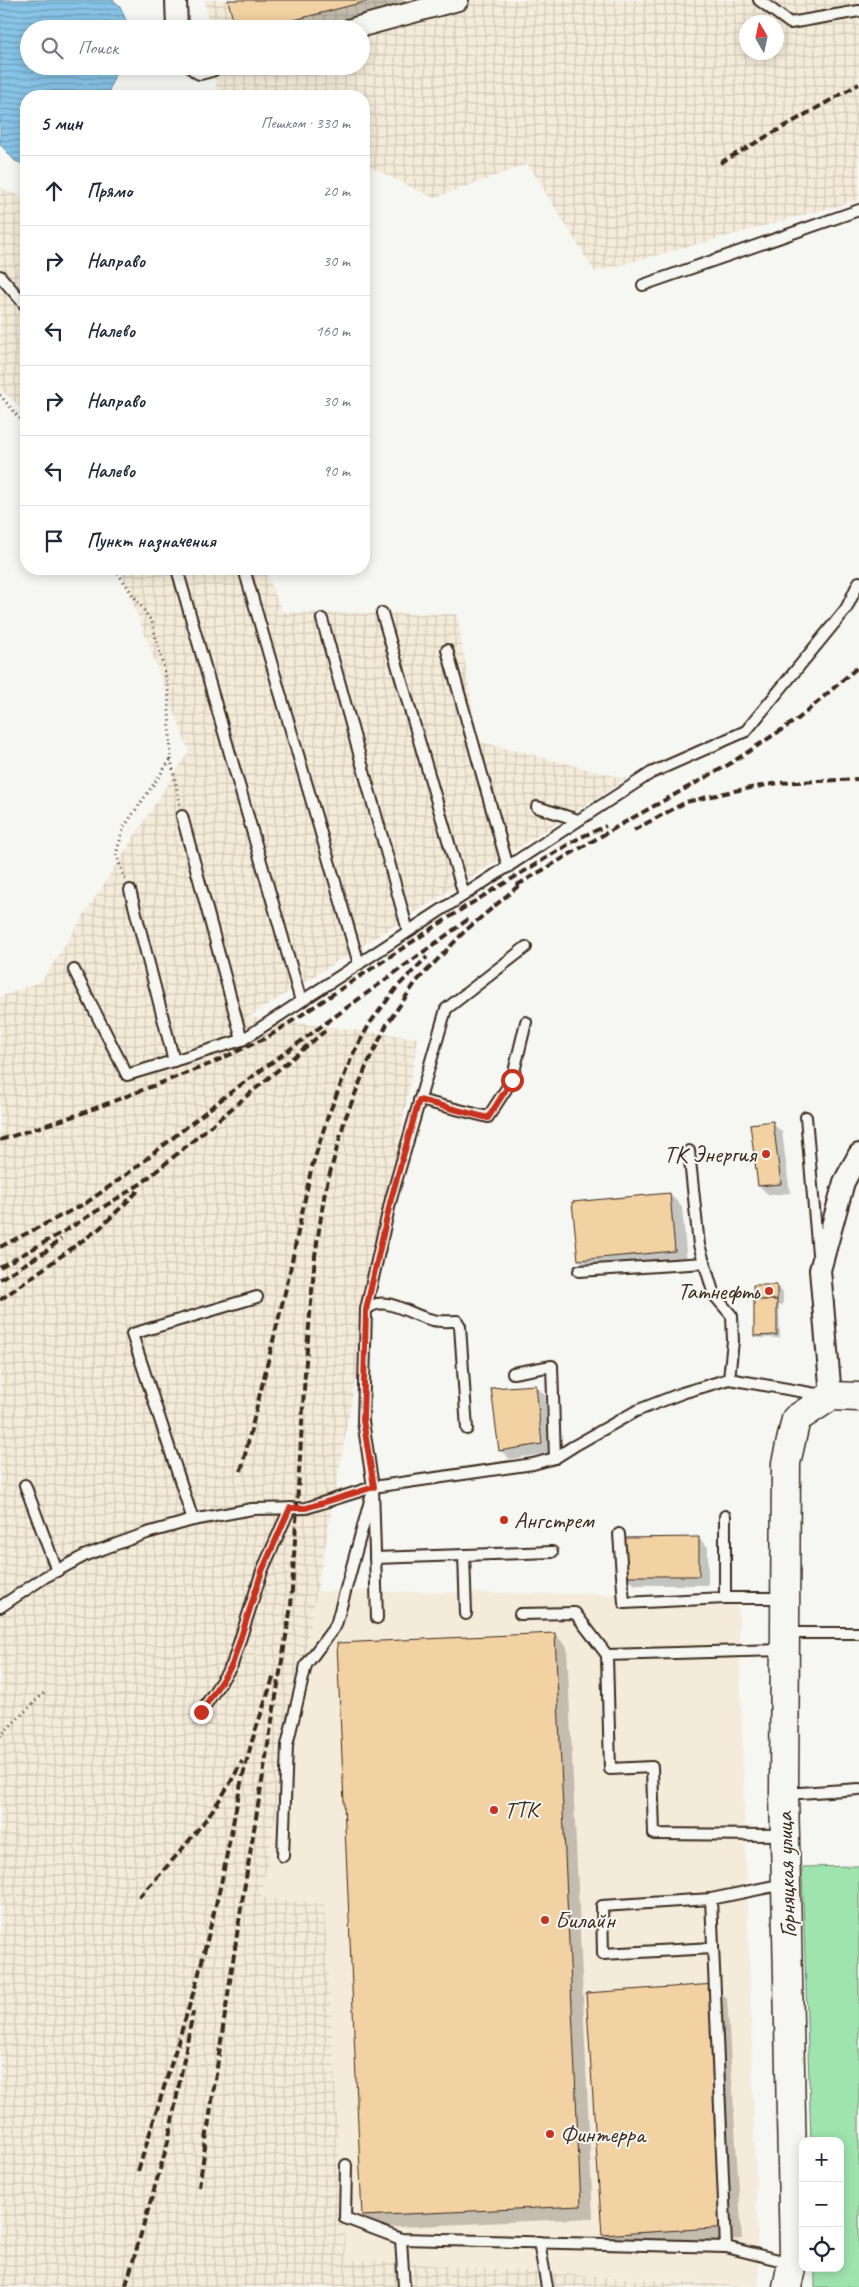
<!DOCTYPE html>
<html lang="ru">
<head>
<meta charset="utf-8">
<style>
  body { margin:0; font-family:Caveat,sans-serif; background:#f2f2f3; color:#1f2937 }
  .controls { position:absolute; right:15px; bottom:15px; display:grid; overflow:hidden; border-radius:10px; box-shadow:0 2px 12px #0003 }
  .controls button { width:45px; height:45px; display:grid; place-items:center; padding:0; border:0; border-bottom:1px solid #e0e1e3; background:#fff; color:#1f2937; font:25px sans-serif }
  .compass { position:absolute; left:739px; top:15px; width:45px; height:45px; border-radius:50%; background:#fff; box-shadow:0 2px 12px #0003; rotate:351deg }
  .stop { position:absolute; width:15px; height:15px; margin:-11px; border:4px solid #c8321e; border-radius:50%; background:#fff }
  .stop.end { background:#c8321e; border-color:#fff; box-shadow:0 1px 5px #0008 }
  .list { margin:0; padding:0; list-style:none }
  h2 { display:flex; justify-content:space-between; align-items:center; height:65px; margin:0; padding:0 20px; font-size:21px }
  h2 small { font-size:16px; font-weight:400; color:#747a83 }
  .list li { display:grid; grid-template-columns:32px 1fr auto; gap:15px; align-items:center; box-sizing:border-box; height:70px; padding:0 20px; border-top:1px solid #e0e1e3 }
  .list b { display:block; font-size:19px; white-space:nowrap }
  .list em { font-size:16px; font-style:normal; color:#747a83 }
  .icon { flex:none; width:28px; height:28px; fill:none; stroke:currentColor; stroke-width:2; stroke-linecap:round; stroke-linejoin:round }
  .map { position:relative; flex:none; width:859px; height:2287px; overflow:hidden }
  .search { position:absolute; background:#fff; box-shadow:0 2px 12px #0003; left:20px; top:20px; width:350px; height:55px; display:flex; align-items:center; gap:12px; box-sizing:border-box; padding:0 18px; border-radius:28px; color:#747a83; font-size:19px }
  .panel { position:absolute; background:#fff; box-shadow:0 2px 12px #0003; left:20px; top:90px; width:350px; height:485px; border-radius:20px }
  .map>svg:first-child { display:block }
  .built { fill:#f5ebda }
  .industrial { fill:url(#industrial-grid); fill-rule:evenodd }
  .park { fill:#9fe4af; stroke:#6d8766 }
  .water { fill:url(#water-rules); stroke:#698697 }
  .shadow { fill:#0003 }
  .building { fill:#f2d1a3; stroke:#3b2a1e }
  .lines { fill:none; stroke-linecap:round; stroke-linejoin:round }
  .lane-casing { stroke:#3b2a1e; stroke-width:14 }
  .street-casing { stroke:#3b2a1e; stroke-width:24 }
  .secondary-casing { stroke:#3b2a1e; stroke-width:31 }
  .path { stroke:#3b2a1e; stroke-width:3; stroke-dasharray:1 4; stroke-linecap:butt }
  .lane { stroke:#f6f6f2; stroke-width:10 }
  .street { stroke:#f6f6f2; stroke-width:20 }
  .secondary { stroke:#f6f6f2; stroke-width:28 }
  .rail { stroke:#3b2a1e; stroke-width:4; stroke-dasharray:8 4; stroke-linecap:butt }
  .route { stroke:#c8321e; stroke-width:6 }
  .poi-dot { fill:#c8321e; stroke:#f6f6f2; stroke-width:2 }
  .labels { text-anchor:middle; stroke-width:4; stroke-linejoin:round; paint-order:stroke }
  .poi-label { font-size:24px; fill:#3b2a1e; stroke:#f6f6f2; text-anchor:start }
  .street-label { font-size:24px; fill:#3b2a1e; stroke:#f6f6f2 }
</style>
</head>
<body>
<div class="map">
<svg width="859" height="2287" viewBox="0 0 859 2287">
  <defs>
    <pattern id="industrial-grid" width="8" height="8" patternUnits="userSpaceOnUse" patternTransform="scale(1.25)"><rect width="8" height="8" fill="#f5ebda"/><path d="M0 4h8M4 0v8" fill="none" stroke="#d3cabb"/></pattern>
    <pattern id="water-rules" width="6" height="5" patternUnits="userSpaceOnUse" patternTransform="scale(1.25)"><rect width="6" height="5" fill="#87c4e7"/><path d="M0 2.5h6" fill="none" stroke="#709fbb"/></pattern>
  </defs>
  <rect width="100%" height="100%" fill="#f6f6f2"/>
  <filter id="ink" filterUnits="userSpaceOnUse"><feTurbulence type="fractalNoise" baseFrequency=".02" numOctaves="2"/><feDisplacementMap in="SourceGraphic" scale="10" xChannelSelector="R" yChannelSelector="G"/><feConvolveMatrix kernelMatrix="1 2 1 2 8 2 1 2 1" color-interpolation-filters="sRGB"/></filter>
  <g filter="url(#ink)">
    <!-- built -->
    <path class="built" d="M317,1591L738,1596L759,2286L345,2259L324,1904L261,1897Z"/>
    <!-- industrial -->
    <g class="industrial">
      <path d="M205,0H859V200L595,272L528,164L434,198L364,164V96H226L217,92L214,66H361V29H209ZM746,22H776V52H746Z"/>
      <path d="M0,188L20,196L26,202V412L0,389Z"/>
      <path d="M120,569H265L282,612L457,614L478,741L627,779L249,1017L418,1038L261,1897L324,1904L346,2259L758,2287H0V997L42,981L189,751Z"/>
    </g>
    <!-- park -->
    <path class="park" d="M859,1866V2287H815V2268H840V2141H811L802,1867Z"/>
    <!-- water -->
    <path class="water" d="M0,0H113L120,6L129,28L29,29V66H118L107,96L95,91L89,96H26V165L15,161L0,144Z"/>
    <!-- shadow -->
    <g class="shadow">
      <path d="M229,0H432L319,29H236Z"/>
      <path d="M772,1123L782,1132L790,1193L769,1195L759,1186L752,1125Z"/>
      <path d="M670,1194L682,1207L687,1263L591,1271L579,1259Z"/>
      <path d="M776,1286L783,1292V1305H779L780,1338H758L755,1335Z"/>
      <path d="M536,1386L545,1395L550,1453L510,1459L500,1450Z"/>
      <path d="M698,1538L708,1547V1585H635L626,1576Z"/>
      <path d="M555,1634L567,1647L593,2218L376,2228L363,2215Z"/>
      <path d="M714,1985L727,1998L742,2239L615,2247L603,2235Z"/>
    </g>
    <!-- building -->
    <g class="building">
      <path d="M228,0H372L259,29H235Z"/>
      <path d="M773,1121L781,1184L758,1186L750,1124Z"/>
      <path d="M670,1193L675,1251L578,1260L572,1202Z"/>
      <path d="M753,1285H777V1300H754Z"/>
      <path d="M754,1300H777V1335L754,1336Z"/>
      <path d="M536,1385L542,1444L499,1451L491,1388Z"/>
      <path d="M699,1537V1576H625L624,1538Z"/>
      <path d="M555,1633L581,2206L362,2216L337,1643Z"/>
      <path d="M715,1984L730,2227L602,2235L586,1993Z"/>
    </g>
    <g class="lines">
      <!-- lane casing -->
      <g class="lane-casing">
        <g id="lane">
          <path d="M759,0L790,23L859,11"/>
          <path d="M0,276L26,306"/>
          <path d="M643,285L859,210"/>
          <path d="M177,569L301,1001"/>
          <path d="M244,569L359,964"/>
          <path d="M382,613L464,895"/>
          <path d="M322,619L408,931"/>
          <path d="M447,650L508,867"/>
          <path d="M537,807L578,820"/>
          <path d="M182,816L242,1040"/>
          <path d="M130,890L174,1061"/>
          <path d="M74,970L127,1075L242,1040L651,773L746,731L846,609L859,582"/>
          <path d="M419,1100L488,1117L512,1080L526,1022"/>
          <path d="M806,1117L818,1254"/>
          <path d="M689,1151L699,1245L714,1295L732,1316L733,1341L729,1379L822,1395"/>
          <path d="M579,1271L705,1263"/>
          <path d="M366,1309L391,1199L446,1009L526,947"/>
          <path d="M513,1373L552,1366L555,1458"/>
          <path d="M25,1485L57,1571"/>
          <path d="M725,1516V1598H783"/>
          <path d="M193,1520L132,1334L257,1297"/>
          <path d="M619,1534L624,1603L725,1598"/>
          <path d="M464,1555L466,1614"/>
          <path d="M375,1558L552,1552"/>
          <path d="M0,1607L45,1577L86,1555L147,1533L193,1520L252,1509L306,1508L373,1487L533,1464L555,1458L574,1446L636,1411L682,1393L729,1379"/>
          <path d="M520,1614L575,1613L607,1655L610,1769L652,1767L654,1834L783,1835"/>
          <path d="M377,1618L373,1487L363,1421L366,1310C384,1292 412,1317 433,1320C440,1322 449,1321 457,1321L460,1326L467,1429"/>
          <path d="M787,1633H859"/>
          <path d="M607,1655L783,1650"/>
          <path d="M201,1712L232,1665L262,1571L290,1508"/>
          <path d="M785,1794L859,1789"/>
          <path d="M283,1856L287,1745L306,1665L336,1625L371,1497"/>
          <path d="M711,1899L602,1906L603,1954L713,1948"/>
          <path d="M346,2165L345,2218L401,2239L726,2247L791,2263"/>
          <path d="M401,2239L404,2287"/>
          <path d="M539,2242L547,2287"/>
          <path d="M726,2247L711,1899L784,1884"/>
        </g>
      </g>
      <!-- street casing -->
      <g class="street-casing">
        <g id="street">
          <path d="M176,0L177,29"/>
          <path d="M351,29L458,0"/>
          <path d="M196,66L200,69L211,66"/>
          <path d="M831,1396L820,1270L844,1182L859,1154"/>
        </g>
      </g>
      <!-- secondary casing -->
      <g class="secondary-casing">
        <path id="secondary" d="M787,2287L794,2254L784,1794L786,1463L796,1419L831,1396L859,1397"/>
      </g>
      <!-- path -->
      <g class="path">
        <path d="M0,395L26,426"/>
        <path d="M115,569L152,622L168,685L171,759L124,827L116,854L125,879"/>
        <path d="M171,759L180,805"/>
        <path d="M0,1736L45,1692"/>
      </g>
      <!-- lane -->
      <use href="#lane" class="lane"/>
      <!-- street -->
      <use href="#street" class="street"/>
      <!-- secondary -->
      <use href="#secondary" class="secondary"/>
      <!-- rail -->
      <g class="rail">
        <path d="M720,163L859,84"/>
        <path d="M634,830L686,802L734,791L778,783L859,779"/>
        <path d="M517,885L627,821L728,765L798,719L859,666"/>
        <path d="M0,1140L80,1114L210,1064L268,1037L462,909L579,838L606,826"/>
        <path d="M0,1247L86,1203L126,1175L227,1095L470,918"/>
        <path d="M0,1267L63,1232L142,1183L325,1031"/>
        <path d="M0,1279L45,1252L61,1239"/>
        <path d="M0,1300L100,1228L140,1189"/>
        <path d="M241,1471L288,1280L311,1170L328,1116L353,1054L370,1023L398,986L427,957"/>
        <path d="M139,1897C177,1856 217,1812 242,1761"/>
        <path d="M138,2171L197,1981L221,1884L241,1783L252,1741L274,1675"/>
        <path d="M199,2187L241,1908L291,1606L305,1373L315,1256L325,1191L345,1119L366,1067L387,1024L416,982L465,931L523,882"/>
        <path d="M126,2285L168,2142L193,2012"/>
      </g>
    </g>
  </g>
  <g class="lines" filter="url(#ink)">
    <!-- route -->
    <path class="route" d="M201,1712L232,1665L262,1571L290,1508H306L374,1487L363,1420L366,1310L391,1199L419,1100L488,1118L512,1080"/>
  </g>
  <!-- markers -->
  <g class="poi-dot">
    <circle cx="766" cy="1154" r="5"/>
    <circle cx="769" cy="1291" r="5"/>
    <circle cx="504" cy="1520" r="5"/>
    <circle cx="494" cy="1810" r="5"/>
    <circle cx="545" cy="1920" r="5"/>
    <circle cx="550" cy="2134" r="5"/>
  </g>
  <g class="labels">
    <!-- poi labels -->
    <g class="poi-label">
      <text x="756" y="1162" text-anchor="end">ТК Энергия</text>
      <text x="759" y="1299" text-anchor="end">Татнефть</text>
      <text x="514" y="1528">Ангстрем</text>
      <text x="504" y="1818">ТТК</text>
      <text x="555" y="1928">Билайн</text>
      <text x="560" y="2142">Финтерра</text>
    </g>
    <!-- street labels -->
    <g class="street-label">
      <text transform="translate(786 1875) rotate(-92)" y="8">Горняцкая улица</text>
    </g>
  </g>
</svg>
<div class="controls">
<button>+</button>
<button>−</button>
<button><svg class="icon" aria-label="locate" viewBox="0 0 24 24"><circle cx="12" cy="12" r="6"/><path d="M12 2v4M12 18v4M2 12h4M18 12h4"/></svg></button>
</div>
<svg class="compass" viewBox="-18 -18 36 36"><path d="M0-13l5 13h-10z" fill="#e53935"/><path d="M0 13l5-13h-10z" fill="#747a83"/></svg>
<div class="stop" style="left:512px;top:1080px"></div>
<div class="stop end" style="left:201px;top:1712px"></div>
<div class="search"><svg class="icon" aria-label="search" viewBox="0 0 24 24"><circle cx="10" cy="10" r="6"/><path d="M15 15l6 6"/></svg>Поиск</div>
<section class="panel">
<h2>5 мин<small>Пешком · 330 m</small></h2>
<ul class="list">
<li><svg class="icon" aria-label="ahead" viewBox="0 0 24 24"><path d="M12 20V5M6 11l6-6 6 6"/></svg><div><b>Прямо</b></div><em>20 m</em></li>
<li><svg class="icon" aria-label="right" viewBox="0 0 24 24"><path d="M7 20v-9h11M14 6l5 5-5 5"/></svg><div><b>Направо</b></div><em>30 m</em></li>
<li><svg class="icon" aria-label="left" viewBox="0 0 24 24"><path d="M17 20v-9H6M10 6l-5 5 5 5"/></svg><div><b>Налево</b></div><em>160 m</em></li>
<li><svg class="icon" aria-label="right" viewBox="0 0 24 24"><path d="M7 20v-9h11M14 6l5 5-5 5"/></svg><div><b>Направо</b></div><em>30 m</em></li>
<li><svg class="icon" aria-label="left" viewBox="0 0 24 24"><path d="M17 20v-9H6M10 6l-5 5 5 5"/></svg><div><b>Налево</b></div><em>90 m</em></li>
<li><svg class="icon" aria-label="arrive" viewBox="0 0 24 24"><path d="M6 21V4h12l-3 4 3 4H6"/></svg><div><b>Пункт назначения</b></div></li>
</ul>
</section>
</div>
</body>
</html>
